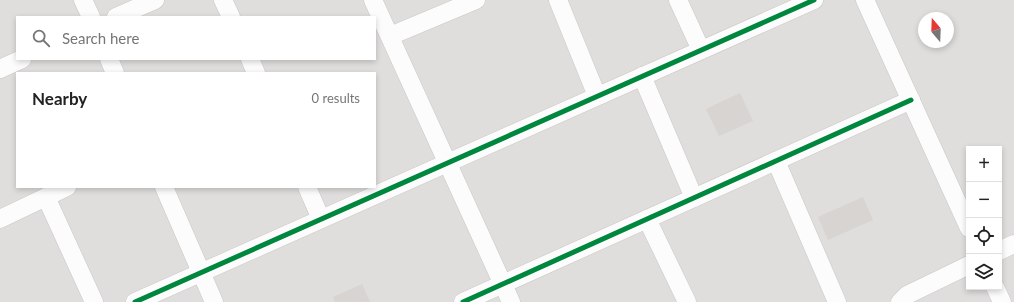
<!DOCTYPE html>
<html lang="en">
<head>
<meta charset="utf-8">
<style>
  body { margin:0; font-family:Lato,sans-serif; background:#f2f2f2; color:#222 }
  .controls { position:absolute; right:12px; bottom:12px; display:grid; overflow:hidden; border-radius:0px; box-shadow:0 2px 6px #0003 }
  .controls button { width:36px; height:36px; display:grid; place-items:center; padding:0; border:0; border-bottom:1px solid #e0e0e0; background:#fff; color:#222; font:20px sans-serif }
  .compass { position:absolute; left:918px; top:12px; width:36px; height:36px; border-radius:50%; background:#fff; box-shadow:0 2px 6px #0003; rotate:341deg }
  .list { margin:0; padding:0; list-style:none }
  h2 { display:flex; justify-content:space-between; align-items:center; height:52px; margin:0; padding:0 16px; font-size:17px }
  h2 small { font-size:13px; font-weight:400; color:#767676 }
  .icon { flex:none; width:22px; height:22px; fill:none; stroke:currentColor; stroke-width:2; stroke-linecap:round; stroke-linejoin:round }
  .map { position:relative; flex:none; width:1014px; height:302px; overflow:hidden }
  .search { position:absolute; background:#fff; box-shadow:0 2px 6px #0003; left:16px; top:16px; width:360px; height:44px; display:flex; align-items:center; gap:10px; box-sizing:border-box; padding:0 14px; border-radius:0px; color:#767676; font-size:15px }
  .panel { position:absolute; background:#fff; box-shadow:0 2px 6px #0003; left:16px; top:72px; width:360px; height:116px; border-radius:0px }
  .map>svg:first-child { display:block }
  .residential { fill:#dfdedc; fill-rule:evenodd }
  .building { fill:#d7d4d2 }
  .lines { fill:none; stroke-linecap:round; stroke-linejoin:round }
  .minor-casing { stroke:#c9c8c7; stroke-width:19 }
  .minor { stroke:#fdfcfc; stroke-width:18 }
  .cycleway-casing { stroke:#fff; stroke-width:8 }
  .cycleway { stroke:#00873e; stroke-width:5 }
</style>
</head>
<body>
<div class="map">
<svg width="1014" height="302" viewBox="0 0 1014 302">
  <rect width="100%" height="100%" fill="#f0eeeb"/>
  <!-- residential -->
  <path class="residential" d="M0,0H1014V302H0ZM17,17H375V59H17ZM924,18H948V42H924ZM17,73H375V187H17ZM969,149H999V287H969Z"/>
  <!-- building -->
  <g class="building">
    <path d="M740,93L753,121L719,136L706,109Z"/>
    <path d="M863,197L873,220L828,240L818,217Z"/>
    <path d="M362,284L370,302H335L333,297Z"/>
  </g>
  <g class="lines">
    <!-- minor casing -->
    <g class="minor-casing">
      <g id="minor">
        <path d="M83,0L91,17"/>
        <path d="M223,0L231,17"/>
        <path d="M373,0L511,302"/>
        <path d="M558,0L597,96"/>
        <path d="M678,0L701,50"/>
        <path d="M865,0L969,228"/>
        <path d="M116,17L155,0"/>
        <path d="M390,36L476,0"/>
        <path d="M109,59L115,73"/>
        <path d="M250,59L256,73"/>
        <path d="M0,69L22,59"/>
        <path d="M642,76L694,198"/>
        <path d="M776,161L837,302"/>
        <path d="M164,187L214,302"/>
        <path d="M307,187L321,219"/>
        <path d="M46,197L94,302"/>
        <path d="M0,219L67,187"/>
        <path d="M647,219L687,302"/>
        <path d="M999,251L1014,244"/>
        <path d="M995,287L1002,302"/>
        <path d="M135,302L814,0"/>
        <path d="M463,302L911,100"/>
        <path d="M900,302L907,295L969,265"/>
      </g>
    </g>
    <!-- minor -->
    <use href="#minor" class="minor"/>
    <!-- cycleway casing -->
    <g class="cycleway-casing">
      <g id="cycleway">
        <path d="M135,302L814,0"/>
        <path d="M463,302L911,100"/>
      </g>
    </g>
    <!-- cycleway -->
    <use href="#cycleway" class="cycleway"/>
  </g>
</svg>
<div class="controls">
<button>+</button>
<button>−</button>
<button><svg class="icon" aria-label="locate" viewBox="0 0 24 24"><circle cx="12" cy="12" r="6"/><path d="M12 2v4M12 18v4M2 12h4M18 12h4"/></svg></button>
<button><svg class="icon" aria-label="layers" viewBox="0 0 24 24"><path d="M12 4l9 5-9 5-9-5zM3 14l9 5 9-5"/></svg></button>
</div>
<svg class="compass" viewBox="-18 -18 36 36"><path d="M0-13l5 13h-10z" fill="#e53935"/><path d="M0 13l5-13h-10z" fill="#767676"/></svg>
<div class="search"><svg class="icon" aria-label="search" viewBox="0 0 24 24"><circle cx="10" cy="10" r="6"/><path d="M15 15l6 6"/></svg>Search here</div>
<section class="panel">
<h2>Nearby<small>0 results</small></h2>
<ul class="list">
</ul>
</section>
</div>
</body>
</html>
